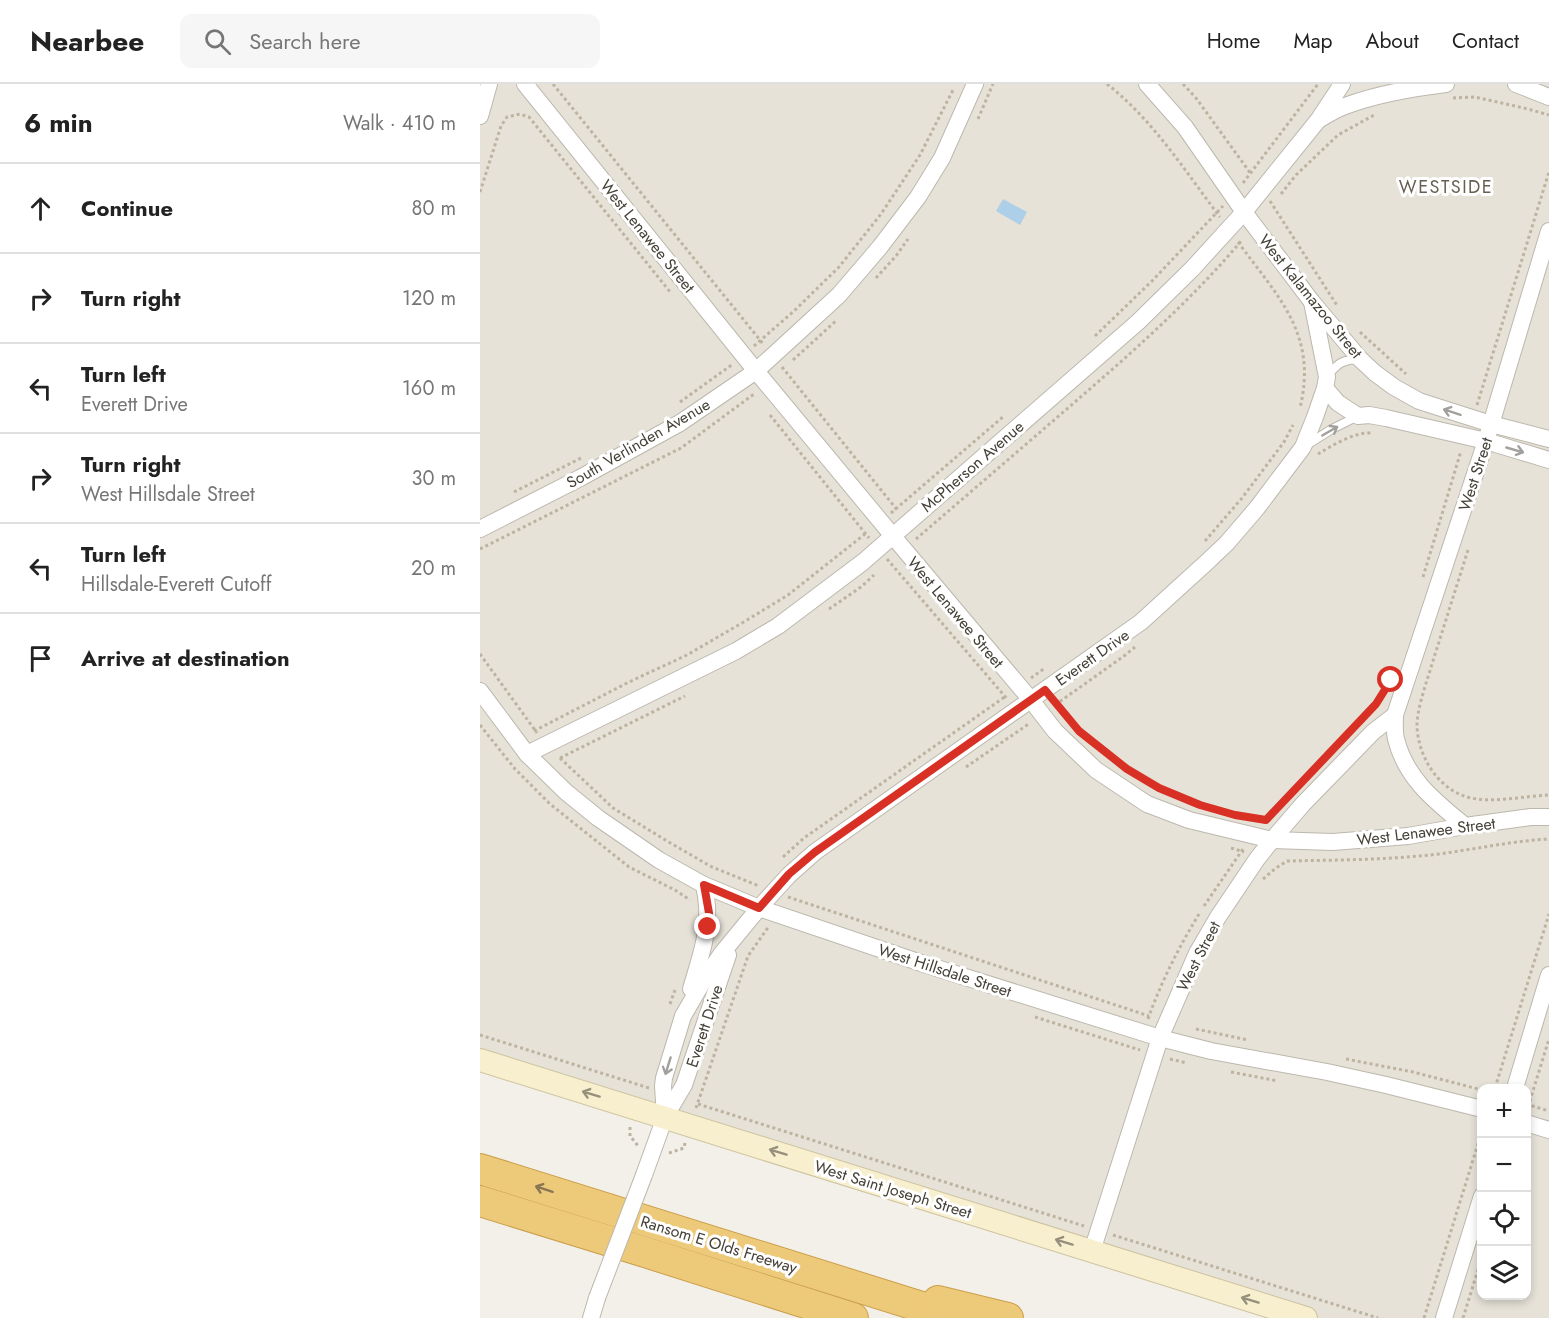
<!DOCTYPE html>
<html lang="en">
<head>
<meta charset="utf-8">
<style>
  body { margin:0; font-family:Jost,sans-serif; background:#f6f6f6; color:#222 }
  .controls { position:absolute; right:18px; bottom:18px; display:grid; overflow:hidden; border-radius:12px; box-shadow:0 3px 9px #0003 }
  .controls button { width:54px; height:54px; display:grid; place-items:center; padding:0; border:0; border-bottom:2px solid #e0e0e0; background:#fff; color:#222; font:30px sans-serif }
  .stop { position:absolute; width:18px; height:18px; margin:-14px; border:4px solid #d93025; border-radius:50%; background:#fff }
  .stop.end { background:#d93025; border-color:#fff; box-shadow:0 2px 6px #0008 }
  .list { margin:0; padding:0; list-style:none }
  h2 { display:flex; justify-content:space-between; align-items:center; height:78px; margin:0; padding:0 24px; font-size:26px }
  h2 small { font-size:20px; font-weight:400; color:#767676 }
  .list li { display:grid; grid-template-columns:39px 1fr auto; gap:18px; align-items:center; box-sizing:border-box; height:90px; padding:0 24px; border-top:2px solid #e0e0e0 }
  .list b { display:block; font-size:22px; white-space:nowrap }
  .list p { margin:0; font-size:20px; white-space:nowrap; color:#767676 }
  .list em { font-size:20px; font-style:normal; color:#767676 }
  .icon { flex:none; width:33px; height:33px; fill:none; stroke:currentColor; stroke-width:2; stroke-linecap:round; stroke-linejoin:round }
  .map { position:relative; flex:none; width:1069px; height:1234px; overflow:hidden }
  header { display:flex; align-items:center; gap:36px; box-sizing:border-box; height:84px; padding:0 30px; background:#fff; border-bottom:2px solid #e0e0e0 }
  header strong { font-size:28px }
  nav { display:flex; gap:33px; margin-inline-start:auto; font-size:21px }
  .search { width:420px; height:54px; background:#f6f6f6; display:flex; align-items:center; gap:15px; box-sizing:border-box; padding:0 21px; border-radius:12px; color:#767676; font-size:22px }
  main { display:flex }
  aside { flex:1; background:#fff }
  .map>svg:first-child { display:block }
  .residential { fill:#e6e2d8; fill-rule:evenodd }
  .water { fill:#adcfe8 }
  .lines { fill:none; stroke-linecap:round; stroke-linejoin:round }
  .lane-casing { stroke:#bdb8ad; stroke-width:10 }
  .street-casing { stroke:#bdb8ad; stroke-width:18 }
  .secondary-casing { stroke:#cdc29e; stroke-width:24 }
  .highway-casing { stroke:#cb9f4b; stroke-width:32 }
  .path { stroke:#bdb3a0; stroke-width:3; stroke-dasharray:3 3; stroke-linecap:butt }
  .lane { stroke:#fff; stroke-width:8 }
  .street { stroke:#fff; stroke-width:16 }
  .secondary { stroke:#f8efce; stroke-width:22 }
  .highway { stroke:#edc97a; stroke-width:30 }
  .street-bridge-casing { stroke:#bdb8ad; stroke-width:18; stroke-linecap:butt }
  .street-bridge { stroke:#fff; stroke-width:16 }
  .oneway { stroke:#a2a09c }
  .oneway2 { stroke:#968f7c }
  .oneway3 { stroke:#887752 }
  .route { stroke:#d93025; stroke-width:8 }
  .labels { text-anchor:middle; stroke-width:6; stroke-linejoin:round; paint-order:stroke }
  .street-label { font-size:16px; fill:#454138; stroke:#fff }
  .neighbourhood-label { font-size:18px; letter-spacing:1.5px; fill:#675f51; stroke:#fff }
</style>
</head>
<body>
<header>
<strong>Nearbee</strong>
<div class="search"><svg class="icon" aria-label="search" viewBox="0 0 24 24"><circle cx="10" cy="10" r="6"/><path d="M15 15l6 6"/></svg>Search here</div>
<nav><a>Home</a><a>Map</a><a>About</a><a>Contact</a></nav>
</header>
<main>
<aside>
<h2>6 min<small>Walk · 410 m</small></h2>
<ul class="list">
<li><svg class="icon" aria-label="ahead" viewBox="0 0 24 24"><path d="M12 20V5M6 11l6-6 6 6"/></svg><div><b>Continue</b></div><em>80 m</em></li>
<li><svg class="icon" aria-label="right" viewBox="0 0 24 24"><path d="M7 20v-9h11M14 6l5 5-5 5"/></svg><div><b>Turn right</b></div><em>120 m</em></li>
<li><svg class="icon" aria-label="left" viewBox="0 0 24 24"><path d="M17 20v-9H6M10 6l-5 5 5 5"/></svg><div><b>Turn left</b><p>Everett Drive</p></div><em>160 m</em></li>
<li><svg class="icon" aria-label="right" viewBox="0 0 24 24"><path d="M7 20v-9h11M14 6l5 5-5 5"/></svg><div><b>Turn right</b><p>West Hillsdale Street</p></div><em>30 m</em></li>
<li><svg class="icon" aria-label="left" viewBox="0 0 24 24"><path d="M17 20v-9H6M10 6l-5 5 5 5"/></svg><div><b>Turn left</b><p>Hillsdale-Everett Cutoff</p></div><em>20 m</em></li>
<li><svg class="icon" aria-label="arrive" viewBox="0 0 24 24"><path d="M6 21V4h12l-3 4 3 4H6"/></svg><div><b>Arrive at destination</b></div></li>
</ul>
</aside>
<div class="map">
<svg width="1069" height="1234" viewBox="0 0 1069 1234">
  <rect width="100%" height="100%" fill="#f3f0e9"/>
  <!-- residential -->
  <path class="residential" d="M0,0H1069V1234H826L0,976ZM1002,1004H1046V1212H1002Z"/>
  <!-- water -->
  <path class="water" d="M523,115L547,128L540,141L516,127Z"/>
  <g class="lines">
    <!-- lane casing -->
    <g class="lane-casing">
      <g id="lane">
        <path d="M848,291C859,278 863,276 880,275"/>
        <path d="M825,362L852,345L878,332"/>
      </g>
    </g>
    <!-- street casing -->
    <g class="street-casing">
      <g id="street">
        <path d="M45,0L276,287L412,451L551,616L575,647L616,686L667,720L709,736L792,756L853,758L928,752L985,742L1051,733H1069"/>
        <path d="M667,0L705,43L764,128L832,218L880,275L895,289L914,303L939,317L1011,340L1069,355"/>
        <path d="M1036,0L1069,13"/>
        <path d="M0,32L9,0"/>
        <path d="M840,35C848,30 857,25 865,22C897,10 932,4 966,0"/>
        <path d="M845,304L858,319L878,332L889,331L906,334L1006,357L1069,376"/>
        <path d="M0,445L100,394L200,339L276,287L359,211L400,163L438,113L462,74L495,0"/>
        <path d="M0,607L47,670L86,708L118,734L179,776L224,801L279,824L447,881L680,954L731,967L847,988L906,1001L1002,1025"/>
        <path d="M915,631C915,639 914,647 916,655C926,695 955,717 985,742"/>
        <path d="M47,670L256,567L298,542L383,478L658,238L712,185L764,128L839,35L862,0"/>
        <path d="M211,905C222,867 233,841 224,801"/>
        <path d="M1035,1004L1069,891"/>
        <path d="M185,1033L183,1002L184,994L203,932L225,894L242,869L279,824L309,791L335,768L661,538L727,478L747,459L777,424L823,363L835,333L845,304L847,293L832,218"/>
        <path d="M1046,1039L1069,1046"/>
        <path d="M164,1091L185,1033L204,1001L248,871"/>
        <path d="M612,1167L680,954L717,869L738,833L777,775L792,756L823,720L893,648L915,631L1006,357L1069,147"/>
        <path d="M111,1234L117,1214"/>
        <path d="M964,1234L1002,1112"/>
      </g>
    </g>
    <!-- secondary casing -->
    <g class="secondary-casing">
      <path id="secondary" d="M0,976L826,1234"/>
    </g>
    <!-- highway casing -->
    <g class="highway-casing">
      <g id="highway">
        <path d="M0,1085L477,1234"/>
        <path d="M0,1117L165,1168L373,1234"/>
        <path d="M458,1217L528,1234"/>
      </g>
    </g>
    <!-- path -->
    <g class="path">
      <path d="M73,0L284,261"/>
      <path d="M627,0C673,36 705,87 740,133"/>
      <path d="M703,0L716,14L771,90"/>
      <path d="M973,14L995,13L1048,25L1069,31"/>
      <path d="M498,35L513,0"/>
      <path d="M763,99L838,0"/>
      <path d="M0,108L21,42L27,33L40,30L49,33L191,209"/>
      <path d="M801,110L816,91L858,51L896,30"/>
      <path d="M790,117L858,223"/>
      <path d="M758,158C798,213 838,250 820,324"/>
      <path d="M396,194L416,172L428,155"/>
      <path d="M880,248L926,290"/>
      <path d="M615,252L672,197L743,122"/>
      <path d="M274,262L314,227L359,183L401,130L440,71L474,4"/>
      <path d="M313,276L357,236"/>
      <path d="M302,283L418,427"/>
      <path d="M200,318L253,280"/>
      <path d="M997,321L1069,88"/>
      <path d="M290,331L389,454"/>
      <path d="M838,370C853,361 874,348 892,349"/>
      <path d="M34,408L103,373"/>
      <path d="M411,429L524,332"/>
      <path d="M436,455C486,412 537,368 588,324C649,271 710,218 762,156"/>
      <path d="M725,457L762,414L804,358L813,341"/>
      <path d="M0,465L201,364L274,310"/>
      <path d="M988,466C976,504 964,542 952,580C947,597 937,624 937,642C938,673 959,707 991,714C1016,719 1044,712 1069,711"/>
      <path d="M407,475L528,616"/>
      <path d="M943,493L981,367"/>
      <path d="M349,525L381,503L394,491"/>
      <path d="M0,570L57,649"/>
      <path d="M551,594L565,584"/>
      <path d="M576,620L597,645"/>
      <path d="M575,621L644,572L655,563"/>
      <path d="M880,637L896,619L907,602"/>
      <path d="M0,641L35,685L70,720L149,783L195,806L210,816"/>
      <path d="M54,647L149,598L207,571L267,536L308,511L385,450"/>
      <path d="M604,651L647,685L679,704L730,723"/>
      <path d="M80,674L205,612"/>
      <path d="M80,674L133,724L187,757L232,783L279,802"/>
      <path d="M486,683L550,639"/>
      <path d="M771,733L786,736"/>
      <path d="M783,739L795,726"/>
      <path d="M751,764L764,768"/>
      <path d="M303,773L324,754L526,612"/>
      <path d="M783,795L796,784L807,777C857,776 908,776 959,770C996,765 1032,757 1069,755"/>
      <path d="M308,813L669,932"/>
      <path d="M724,822L763,765"/>
      <path d="M190,920L195,906"/>
      <path d="M555,933L660,966"/>
      <path d="M668,935C681,898 699,863 719,830"/>
      <path d="M716,945L768,956"/>
      <path d="M0,951L169,1004"/>
      <path d="M690,975L707,979"/>
      <path d="M866,975L933,988L1002,1006"/>
      <path d="M751,988L798,997"/>
      <path d="M1015,1004L1069,830"/>
      <path d="M218,1020L604,1142"/>
      <path d="M1046,1020L1069,1027"/>
      <path d="M1048,1023L1069,955"/>
      <path d="M216,1024L268,872L289,842"/>
      <path d="M150,1043V1052L159,1063"/>
      <path d="M189,1069L204,1064L205,1059"/>
      <path d="M633,1151L898,1234"/>
      <path d="M944,1234L1002,1047"/>
      <path d="M983,1234L1002,1173"/>
    </g>
    <!-- lane -->
    <use href="#lane" class="lane"/>
    <!-- street -->
    <use href="#street" class="street"/>
    <!-- secondary -->
    <use href="#secondary" class="secondary"/>
    <!-- highway -->
    <use href="#highway" class="highway"/>
    <!-- street-bridge casing -->
    <g class="street-bridge-casing">
      <path id="street-bridge" d="M117,1214L164,1091"/>
    </g>
    <!-- street-bridge -->
    <use href="#street-bridge" class="street-bridge"/>
  </g>
  <!-- one-way arrows -->
  <defs><path id="oneway-shaft" d="M-6 0H5M1.5-3L5.5 0L1.5 3" fill="none" stroke-width="1.6" stroke-linecap="round" stroke-linejoin="round" transform="scale(1.5)"/></defs>
  <g class="oneway">
    <use href="#oneway-shaft" transform="translate(972 328) rotate(-162)"/>
    <use href="#oneway-shaft" transform="translate(850 347) rotate(-30)"/>
    <use href="#oneway-shaft" transform="translate(1035 366) rotate(16)"/>
    <use href="#oneway-shaft" transform="translate(188 982) rotate(107)"/>
  </g>
  <g class="oneway2">
    <use href="#oneway-shaft" transform="translate(111 1010) rotate(-163)"/>
    <use href="#oneway-shaft" transform="translate(298 1068) rotate(-163)"/>
    <use href="#oneway-shaft" transform="translate(584 1158) rotate(-163)"/>
    <use href="#oneway-shaft" transform="translate(770 1216) rotate(-163)"/>
  </g>
  <use class="oneway3" href="#oneway-shaft" transform="translate(64 1105) rotate(-162)"/>
  <g class="lines">
    <!-- route -->
    <path class="route" d="M228,843L229,829L224,801L279,824L309,790L335,768L565,606L599,647L647,685L679,704L720,721L755,731L786,736L896,620L911,596"/>
  </g>
  <g class="labels">
    <!-- street labels -->
    <g class="street-label">
      <text transform="translate(168 152) rotate(51)" y="6">West Lenawee Street</text>
      <text transform="translate(831 212) rotate(51)" y="6">West Kalamazoo Street</text>
      <text transform="translate(158 359) rotate(-30)" y="6">South Verlinden Avenue</text>
      <text transform="translate(492 382) rotate(-41)" y="6">McPherson Avenue</text>
      <text transform="translate(995 390) rotate(-72)" y="6">West Street</text>
      <text transform="translate(476 528) rotate(50)" y="6">West Lenawee Street</text>
      <text transform="translate(612 573) rotate(-35)" y="6">Everett Drive</text>
      <text transform="translate(946 747) rotate(-7)" y="6">West Lenawee Street</text>
      <text transform="translate(718 872) rotate(-63)" y="6">West Street</text>
      <text transform="translate(465 886) rotate(18)" y="6">West Hillsdale Street</text>
      <text transform="translate(224 942) rotate(-72)" y="6">Everett Drive</text>
      <text transform="translate(413 1105) rotate(17)" y="6">West Saint Joseph Street</text>
      <text transform="translate(239 1160) rotate(17)" y="6">Ransom E Olds Freeway</text>
    </g>
    <!-- neighbourhood labels -->
    <g class="neighbourhood-label">
      <text x="966" y="109">WESTSIDE</text>
    </g>
  </g>
</svg>
<div class="controls">
<button>+</button>
<button>−</button>
<button><svg class="icon" aria-label="locate" viewBox="0 0 24 24"><circle cx="12" cy="12" r="6"/><path d="M12 2v4M12 18v4M2 12h4M18 12h4"/></svg></button>
<button><svg class="icon" aria-label="layers" viewBox="0 0 24 24"><path d="M12 4l9 5-9 5-9-5zM3 14l9 5 9-5"/></svg></button>
</div>
<div class="stop" style="left:911px;top:596px"></div>
<div class="stop end" style="left:228px;top:843px"></div>
</div>
</main>
</body>
</html>
